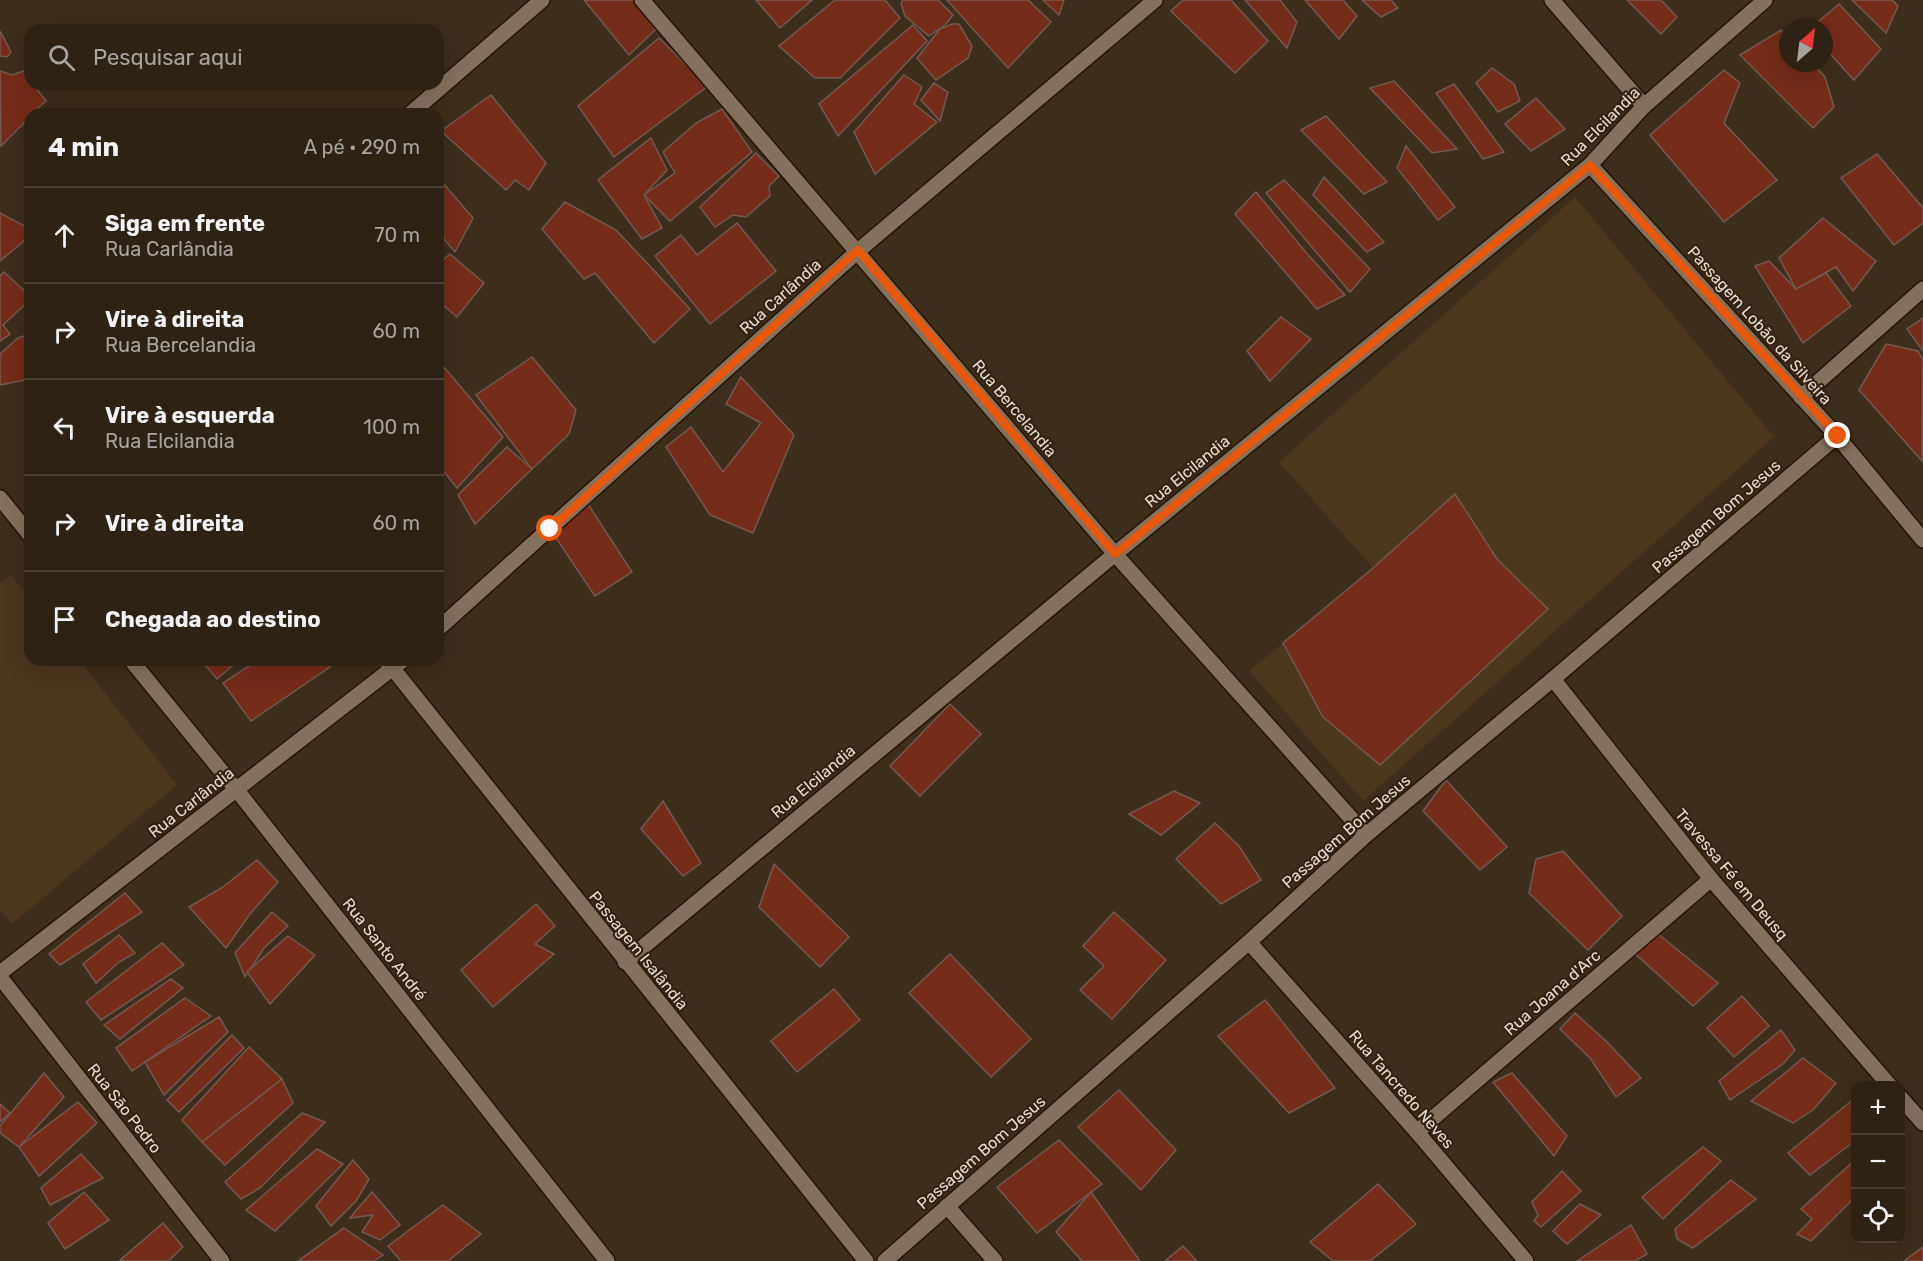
<!DOCTYPE html>
<html lang="pt">
<head>
<meta charset="utf-8">
<style>
  body { margin:0; font-family:Rubik,sans-serif; background:#3a2f22; color:#f1f3f6 }
  .controls { position:absolute; right:18px; bottom:18px; display:grid; overflow:hidden; border-radius:12px; box-shadow:0 6px 24px #0002 }
  .controls button { width:54px; height:54px; display:grid; place-items:center; padding:0; border:0; border-bottom:2px solid #493f34; background:#2e2214; color:#f1f3f6; font:30px sans-serif }
  .compass { position:absolute; left:1779px; top:18px; width:54px; height:54px; border-radius:50%; background:#2e2214; box-shadow:0 6px 24px #0002; rotate:28deg }
  .stop { position:absolute; width:18px; height:18px; margin:-14px; border:4px solid #ea580c; border-radius:50%; background:#fff }
  .stop.end { background:#ea580c; border-color:#fff; box-shadow:0 2px 6px #0008 }
  .list { margin:0; padding:0; list-style:none }
  h2 { display:flex; justify-content:space-between; align-items:center; height:78px; margin:0; padding:0 24px; font-size:26px }
  h2 small { font-size:20px; font-weight:400; color:#a7a4a0 }
  .list li { display:grid; grid-template-columns:39px 1fr auto; gap:18px; align-items:center; box-sizing:border-box; height:96px; padding:0 24px; border-top:2px solid #493f34 }
  .list b { display:block; font-size:22px; white-space:nowrap }
  .list p { margin:0; font-size:20px; white-space:nowrap; color:#a7a4a0 }
  .list em { font-size:20px; font-style:normal; color:#a7a4a0 }
  .icon { flex:none; width:33px; height:33px; fill:none; stroke:currentColor; stroke-width:2; stroke-linecap:round; stroke-linejoin:round }
  .map { position:relative; flex:none; width:1923px; height:1261px; overflow:hidden }
  .search { position:absolute; background:#2e2214; box-shadow:0 6px 24px #0002; left:24px; top:24px; width:420px; height:66px; display:flex; align-items:center; gap:15px; box-sizing:border-box; padding:0 21px; border-radius:18px; color:#a7a4a0; font-size:22px }
  .panel { position:absolute; background:#2e2214; box-shadow:0 6px 24px #0002; left:24px; top:108px; width:420px; height:558px; border-radius:18px }
  .map>svg:first-child { display:block }
  .built { fill:#4b361e }
  .building { fill:#742b18; stroke:#735951; stroke-width:1.5 }
  .lines { fill:none; stroke-linecap:round; stroke-linejoin:round }
  .minor-casing { stroke:#241504; stroke-width:18 }
  .minor { stroke:#83705d; stroke-width:15 }
  .route { stroke:#ea580c; stroke-width:8 }
  .labels { text-anchor:middle; stroke-width:4.5; stroke-linejoin:round; paint-order:stroke }
  .street-label { font-size:16px; fill:#e6dbd1; stroke:#332312 }
</style>
</head>
<body>
<div class="map">
<svg width="1923" height="1261" viewBox="0 0 1923 1261">
  <rect width="100%" height="100%" fill="#3d2d1b"/>
  <!-- built -->
  <g class="built">
    <path d="M1575,197L1774,437L1363,801L1249,671L1373,568L1279,462Z"/>
    <path d="M11,575L30,599V660H79L177,785L12,924L0,910V584Z"/>
  </g>
  <!-- building -->
  <g class="building">
    <path d="M584,0H635L656,29L629,55Z"/>
    <path d="M756,0H812L780,28Z"/>
    <path d="M835,0H885L900,18L840,78H815L779,46Z"/>
    <path d="M903,0H938L953,15L945,25L929,36L905,16L901,3Z"/>
    <path d="M947,0H1028L1051,22L1008,68Z"/>
    <path d="M1043,0H1064L1059,15L1045,2Z"/>
    <path d="M1183,0H1231L1268,41L1235,73L1171,11Z"/>
    <path d="M1245,0H1280L1297,22L1287,48Z"/>
    <path d="M1305,0H1343L1357,16L1339,39Z"/>
    <path d="M1362,0H1391L1398,8L1381,17Z"/>
    <path d="M1627,0H1661L1677,17L1661,34Z"/>
    <path d="M1852,0H1892L1898,6L1886,33Z"/>
    <path d="M1839,4L1881,49L1854,80L1824,47V27H1812Z"/>
    <path d="M952,24H959L972,46L968,58L936,80L917,58L940,29Z"/>
    <path d="M913,25L927,41L838,136L819,104Z"/>
    <path d="M1781,30L1788,37V63H1812L1825,77L1834,107L1813,128L1740,55Z"/>
    <path d="M0,31L11,52L7,57L0,56Z"/>
    <path d="M659,38L708,86L614,157L578,106Z"/>
    <path d="M1492,68L1514,84L1520,101L1498,112L1476,83Z"/>
    <path d="M1724,70L1740,83L1724,123L1777,180L1724,222L1650,135Z"/>
    <path d="M0,71L12,75L24,71L30,80V84H33L46,101L32,114H30V117L1,146Z"/>
    <path d="M904,75L922,87L914,104L937,122L875,174L854,132Z"/>
    <path d="M1394,81L1457,149L1432,153L1370,88Z"/>
    <path d="M934,83L948,92L940,121L921,100Z"/>
    <path d="M1454,84L1504,152L1483,159L1436,93Z"/>
    <path d="M491,95L546,163L529,190L515,180L506,190L441,131Z"/>
    <path d="M1536,98L1565,129L1531,151L1505,124Z"/>
    <path d="M722,109L752,152L670,221L644,195L675,173L663,152L696,123Z"/>
    <path d="M1326,116L1387,182L1364,194L1301,130Z"/>
    <path d="M651,138L667,170L644,195L662,228L642,239L598,180Z"/>
    <path d="M1406,146L1455,207L1438,220L1397,168Z"/>
    <path d="M756,153L779,176L769,186L770,196L746,217L733,215L715,227L700,207Z"/>
    <path d="M1877,154L1923,208V223L1894,245L1841,178Z"/>
    <path d="M1324,177L1384,242L1367,252L1313,195Z"/>
    <path d="M1284,180L1370,269L1350,292L1266,193Z"/>
    <path d="M443,183L473,218L455,252L438,232V185Z"/>
    <path d="M1256,192L1309,256L1345,295L1317,309L1235,214Z"/>
    <path d="M565,202L616,230L690,309L654,343L595,273L584,279L542,229Z"/>
    <path d="M0,213L30,229V236L0,261Z"/>
    <path d="M1823,218L1876,261L1853,291L1836,267L1796,289L1779,258Z"/>
    <path d="M737,223L776,271L710,324L655,256L681,235L697,255Z"/>
    <path d="M450,254L484,283L457,317L443,305L438,310V264Z"/>
    <path d="M1769,261L1796,289L1826,273L1851,306L1803,343L1755,266Z"/>
    <path d="M4,272L30,296V300L3,325L10,334L0,341V276Z"/>
    <path d="M1281,317L1311,339L1270,381L1247,351Z"/>
    <path d="M1923,318V351L1907,329Z"/>
    <path d="M30,334V379L0,385V354L18,338Z"/>
    <path d="M1886,344L1918,351L1923,360L1922,461L1859,390Z"/>
    <path d="M532,357L576,410L569,434L532,469L476,395Z"/>
    <path d="M438,360L503,437L457,488L438,464Z"/>
    <path d="M741,377L794,435L753,533L710,515L666,447L691,427L723,472L761,423L726,404Z"/>
    <path d="M507,447L532,469L475,524L458,495Z"/>
    <path d="M1455,494L1497,559L1548,609L1380,765L1323,717L1283,643L1373,568Z"/>
    <path d="M588,504L632,572L595,596L550,529Z"/>
    <path d="M201,660H239L217,679Z"/>
    <path d="M258,660H325L330,667L251,721L223,683Z"/>
    <path d="M950,704L981,734L920,796L890,766Z"/>
    <path d="M1446,780L1507,847L1480,870L1423,811Z"/>
    <path d="M1174,791L1200,803L1161,835L1129,814Z"/>
    <path d="M663,801L701,863L683,876L641,829Z"/>
    <path d="M1215,823L1239,846L1261,880L1221,904L1176,859Z"/>
    <path d="M1563,851L1622,916L1588,950L1529,893L1536,859Z"/>
    <path d="M257,860L278,882L250,914L226,948L189,907L223,887Z"/>
    <path d="M774,864L849,937L820,967L759,907Z"/>
    <path d="M125,893L142,912L60,965L49,954Z"/>
    <path d="M536,904L555,926L535,944L554,954L493,1007L461,970Z"/>
    <path d="M272,912L288,926L264,948L245,977L235,953Z"/>
    <path d="M1114,912L1166,960L1112,1019L1080,990L1104,966L1083,946Z"/>
    <path d="M1657,933L1718,983L1693,1006L1632,951Z"/>
    <path d="M119,935L135,953L119,962L96,983L83,964Z"/>
    <path d="M288,936L315,955L270,1004L247,972Z"/>
    <path d="M162,943L184,965L101,1020L86,1002Z"/>
    <path d="M950,954L1031,1039L991,1077L909,993Z"/>
    <path d="M171,979L183,988L120,1039L104,1025Z"/>
    <path d="M834,989L860,1020L797,1072L771,1041Z"/>
    <path d="M1742,996L1769,1026L1734,1057L1707,1028Z"/>
    <path d="M185,998L211,1016L132,1071L116,1048Z"/>
    <path d="M1265,1000L1335,1088L1289,1113L1218,1036Z"/>
    <path d="M1575,1013L1607,1042L1641,1078L1616,1097L1590,1058L1560,1029Z"/>
    <path d="M219,1017L228,1032L164,1095L145,1062Z"/>
    <path d="M1781,1030L1795,1050L1783,1064L1730,1100L1719,1081Z"/>
    <path d="M232,1035L244,1048L179,1112L167,1100Z"/>
    <path d="M249,1047L282,1079L202,1142L182,1120Z"/>
    <path d="M1803,1058L1836,1083L1814,1109L1793,1123L1751,1101Z"/>
    <path d="M44,1073L64,1097L19,1147L0,1133V1126Z"/>
    <path d="M1512,1073L1567,1136L1554,1156L1493,1082Z"/>
    <path d="M282,1079L293,1103L225,1165L202,1142Z"/>
    <path d="M1119,1090L1176,1150L1141,1190L1078,1127Z"/>
    <path d="M1856,1097V1140L1810,1175L1788,1153Z"/>
    <path d="M78,1102L97,1123L39,1176L19,1147Z"/>
    <path d="M0,1104L10,1113L0,1122Z"/>
    <path d="M302,1113L325,1122L260,1188L241,1199L225,1182Z"/>
    <path d="M1059,1140L1102,1184L1037,1233L997,1187Z"/>
    <path d="M1703,1147L1721,1161L1663,1219L1642,1197Z"/>
    <path d="M317,1149L343,1164L275,1231L246,1210Z"/>
    <path d="M81,1154L103,1178L50,1205L41,1188Z"/>
    <path d="M1856,1159V1196L1811,1241L1797,1234L1812,1219L1801,1209Z"/>
    <path d="M353,1160L369,1179L356,1201L331,1226L316,1206Z"/>
    <path d="M1562,1171L1581,1191L1541,1227L1534,1221L1538,1215L1532,1202Z"/>
    <path d="M1731,1180L1756,1199L1693,1248L1677,1239L1675,1229Z"/>
    <path d="M1378,1184L1416,1224L1370,1261H1333L1310,1242Z"/>
    <path d="M84,1192L109,1220L65,1249L48,1223Z"/>
    <path d="M372,1192L400,1225L380,1240L362,1232L373,1215L350,1218Z"/>
    <path d="M1091,1192L1140,1261H1082L1056,1232Z"/>
    <path d="M1580,1204L1601,1215L1567,1244L1553,1231Z"/>
    <path d="M443,1205L481,1234L448,1261H401L388,1246Z"/>
    <path d="M163,1223L183,1247L168,1261H119Z"/>
    <path d="M1631,1225L1647,1254L1635,1261H1577Z"/>
    <path d="M344,1228L383,1255L374,1261H298Z"/>
    <path d="M1183,1246L1197,1261H1165Z"/>
    <path d="M1923,1247V1261H1904Z"/>
  </g>
  <g class="lines">
    <!-- minor casing -->
    <g class="minor-casing">
      <g id="minor">
        <path d="M642,0L1115,554L1366,835"/>
        <path d="M1552,0L1644,106"/>
        <path d="M410,114L542,0"/>
        <path d="M1590,165L1837,436L1923,540"/>
        <path d="M1801,397L1923,289"/>
        <path d="M0,498L30,535"/>
        <path d="M438,629L858,251L1155,0"/>
        <path d="M131,660L236,789L607,1261"/>
        <path d="M386,660L866,1261"/>
        <path d="M1553,679L1711,879L1890,1086"/>
        <path d="M1249,942L1417,1132L1526,1261"/>
        <path d="M625,962L1115,554L1590,165L1644,106L1765,0"/>
        <path d="M0,973L403,660"/>
        <path d="M0,977L222,1261"/>
        <path d="M1900,1097L1923,1123"/>
        <path d="M1417,1132L1711,879"/>
        <path d="M947,1206L995,1261"/>
        <path d="M885,1261L1249,942L1366,835L1553,679L1837,436"/>
      </g>
    </g>
    <!-- minor -->
    <use href="#minor" class="minor"/>
  </g>
  <g class="lines">
    <!-- route -->
    <path class="route" d="M550,529L858,250L1115,554L1590,165L1838,436"/>
  </g>
  <g class="labels">
    <!-- street labels -->
    <g class="street-label">
      <text transform="translate(1600 126) rotate(-45)" y="6">Rua Elcilandia</text>
      <text transform="translate(780 296) rotate(-42)" y="6">Rua Carlândia</text>
      <text transform="translate(1760 325) rotate(48)" y="6">Passagem Lobão da Silveira</text>
      <text transform="translate(1015 408) rotate(50)" y="6">Rua Bercelandia</text>
      <text transform="translate(1187 471) rotate(-39)" y="6">Rua Elcilandia</text>
      <text transform="translate(1716 516) rotate(-41)" y="6">Passagem Bom Jesus</text>
      <text transform="translate(813 781) rotate(-40)" y="6">Rua Elcilandia</text>
      <text transform="translate(191 802) rotate(-38)" y="6">Rua Carlândia</text>
      <text transform="translate(1346 831) rotate(-41)" y="6">Passagem Bom Jesus</text>
      <text transform="translate(1732 874) rotate(50)" y="6">Travessa Fé em Deusq</text>
      <text transform="translate(385 949) rotate(52)" y="6">Rua Santo André</text>
      <text transform="translate(639 950) rotate(51)" y="6">Passagem Isalândia</text>
      <text transform="translate(1552 992) rotate(-41)" y="6">Rua Joana d'Arc</text>
      <text transform="translate(1402 1089) rotate(49)" y="6">Rua Tancredo Neves</text>
      <text transform="translate(125 1108) rotate(52)" y="6">Rua São Pedro</text>
      <text transform="translate(981 1152) rotate(-41)" y="6">Passagem Bom Jesus</text>
    </g>
  </g>
</svg>
<div class="controls">
<button>+</button>
<button>−</button>
<button><svg class="icon" aria-label="locate" viewBox="0 0 24 24"><circle cx="12" cy="12" r="6"/><path d="M12 2v4M12 18v4M2 12h4M18 12h4"/></svg></button>
</div>
<svg class="compass" viewBox="-18 -18 36 36"><path d="M0-13l5 13h-10z" fill="#e53935"/><path d="M0 13l5-13h-10z" fill="#a7a4a0"/></svg>
<div class="stop" style="left:550px;top:529px"></div>
<div class="stop end" style="left:1838px;top:436px"></div>
<div class="search"><svg class="icon" aria-label="search" viewBox="0 0 24 24"><circle cx="10" cy="10" r="6"/><path d="M15 15l6 6"/></svg>Pesquisar aqui</div>
<section class="panel">
<h2>4 min<small>A pé · 290 m</small></h2>
<ul class="list">
<li><svg class="icon" aria-label="ahead" viewBox="0 0 24 24"><path d="M12 20V5M6 11l6-6 6 6"/></svg><div><b>Siga em frente</b><p>Rua Carlândia</p></div><em>70 m</em></li>
<li><svg class="icon" aria-label="right" viewBox="0 0 24 24"><path d="M7 20v-9h11M14 6l5 5-5 5"/></svg><div><b>Vire à direita</b><p>Rua Bercelandia</p></div><em>60 m</em></li>
<li><svg class="icon" aria-label="left" viewBox="0 0 24 24"><path d="M17 20v-9H6M10 6l-5 5 5 5"/></svg><div><b>Vire à esquerda</b><p>Rua Elcilandia</p></div><em>100 m</em></li>
<li><svg class="icon" aria-label="right" viewBox="0 0 24 24"><path d="M7 20v-9h11M14 6l5 5-5 5"/></svg><div><b>Vire à direita</b></div><em>60 m</em></li>
<li><svg class="icon" aria-label="arrive" viewBox="0 0 24 24"><path d="M6 21V4h12l-3 4 3 4H6"/></svg><div><b>Chegada ao destino</b></div></li>
</ul>
</section>
</div>
</body>
</html>
